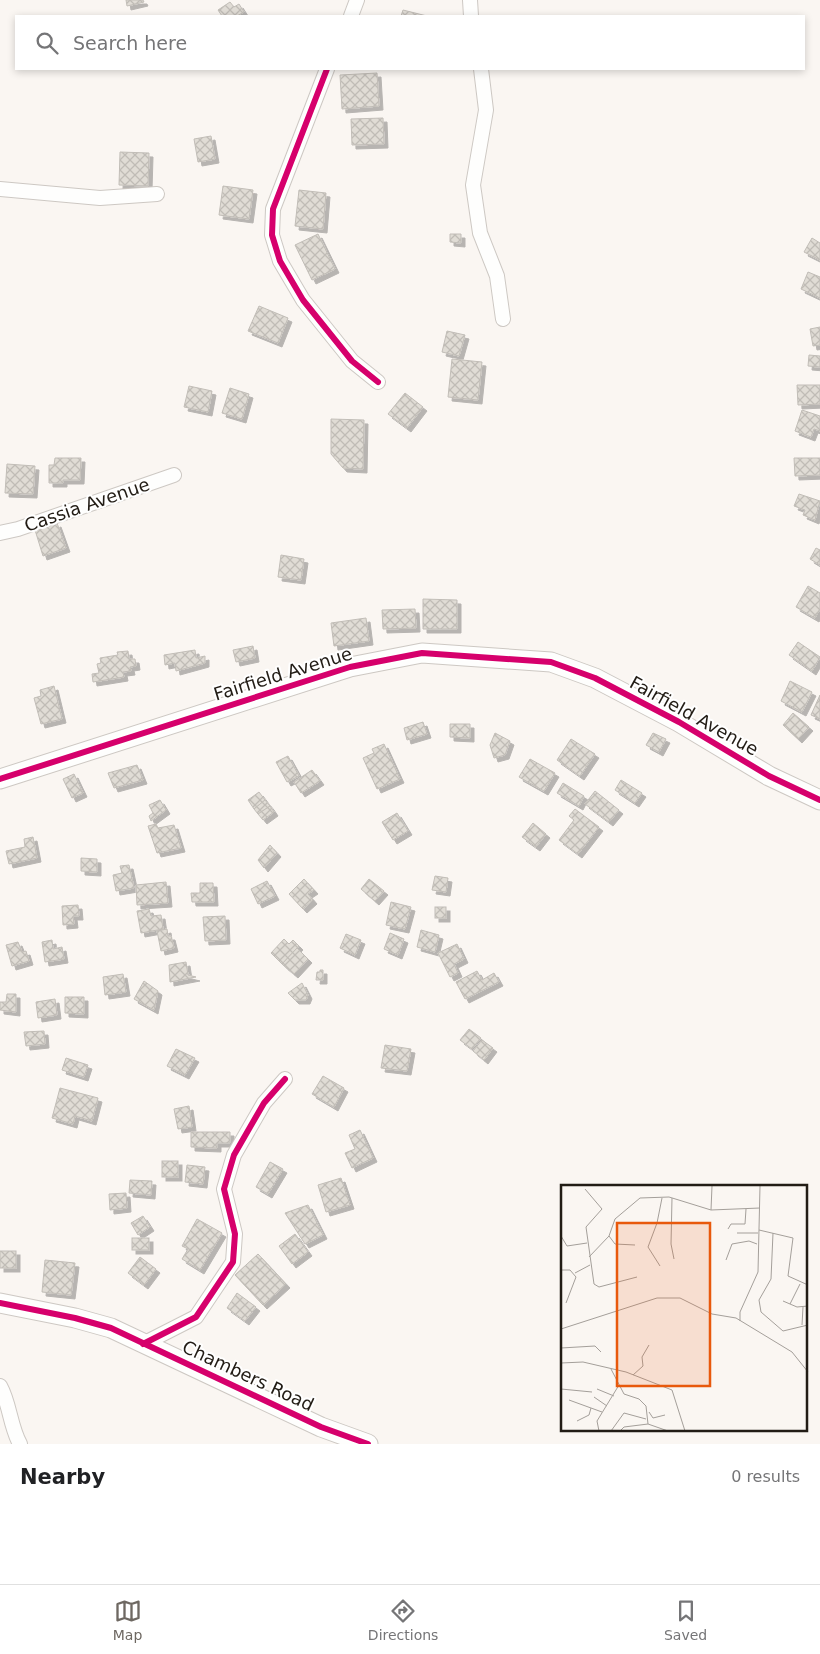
<!DOCTYPE html>
<html lang="en">
<head>
<meta charset="utf-8">
<style>
  body { margin:0; font-family:"DejaVu Sans",sans-serif; background:#f6f6f6; color:#202124 }
  .list { margin:0; padding:0; list-style:none }
  h2 { display:flex; justify-content:space-between; align-items:center; height:65px; margin:0; padding:0 20px; font-size:21px }
  h2 small { font-size:16px; font-weight:400; color:#757577 }
  .icon { flex:none; width:28px; height:28px; fill:none; stroke:currentColor; stroke-width:2; stroke-linecap:round; stroke-linejoin:round }
  .map { position:relative; flex:none; width:820px; height:1444px; overflow:hidden }
  .search { position:absolute; background:#fff; box-shadow:0 2px 8px #0003; left:15px; right:15px; top:15px; height:55px; display:flex; align-items:center; gap:12px; box-sizing:border-box; padding:0 18px; border-radius:0px; color:#757577; font-size:19px }
  .sheet { height:140px; background:#fff }
  nav { display:flex; justify-content:space-around; align-items:center; box-sizing:border-box; height:70px; border-top:1px solid #e0e0e0; background:#fff; font-size:14px; color:#757577 }
  nav a { display:grid; justify-items:center; gap:2px }
  nav .on { color:#6e6862 }
  .map>svg:first-child { display:block }
  .building { fill:url(#building-cross-hatch); stroke:#c1bdb7; filter:url(#shadow) }
  .lines { fill:none; stroke-linecap:round; stroke-linejoin:round }
  .street-casing { stroke:#cdc8c3; stroke-width:16 }
  .secondary-casing { stroke:#cdc8c3; stroke-width:21 }
  .street { stroke:#fefefd; stroke-width:14 }
  .secondary { stroke:#fefefd; stroke-width:19 }
  .cycleway-casing { stroke:#fff; stroke-width:9 }
  .cycleway { stroke:#d6006c; stroke-width:6 }
  .labels { text-anchor:middle; stroke-width:4; stroke-linejoin:round; paint-order:stroke }
  .street-label { font-size:18px; fill:#221c15; stroke:#fff }
  .inset-road { fill:none; stroke:#a49f9a; stroke-width:1 }
  .view { fill:#e8590c; fill-opacity:0.15; stroke:#e8590c; stroke-width:2.5 }
  .inset-edge { fill:none; stroke:#221c15; stroke-width:2.5 }
</style>
</head>
<body>
<div class="map">
<svg width="820" height="1444" viewBox="0 0 820 1444">
  <defs>
    <pattern id="building-cross-hatch" width="8" height="8" patternUnits="userSpaceOnUse" patternTransform="scale(1.25)"><rect width="8" height="8" fill="#e0dcd5"/><path d="M0 0l8 8M0 8l8-8" fill="none" stroke="#c0bcb6"/></pattern>
    <filter id="shadow"><feDropShadow dx="4" dy="4" stdDeviation="0" flood-color="#0004"/></filter>
  </defs>
  <rect width="100%" height="100%" fill="#faf6f2"/>
  <!-- building -->
  <g class="building">
    <path d="M126,0H143L144,2L127,6Z"/>
    <path d="M230,2L234,7L239,4L244,12L237,16H222L218,10Z"/>
    <path d="M403,10L427,16H401Z"/>
    <path d="M377,73L379,106L342,109L340,75Z"/>
    <path d="M383,118L384,144L352,145L351,119Z"/>
    <path d="M211,136L215,159L198,162L194,139Z"/>
    <path d="M120,152L149,153L148,186L119,185Z"/>
    <path d="M223,186L253,190L249,219L219,215Z"/>
    <path d="M299,190L326,193L323,229L295,226Z"/>
    <path d="M318,234L335,269L312,280L295,245Z"/>
    <path d="M450,234H461V243L450,242Z"/>
    <path d="M812,238L820,243V260L804,252Z"/>
    <path d="M808,272L820,277V298L801,289Z"/>
    <path d="M259,306L288,318L278,343L248,331Z"/>
    <path d="M820,327V345L813,346L810,329Z"/>
    <path d="M447,331L465,335L459,356L442,352Z"/>
    <path d="M809,355L820,356V367L808,366Z"/>
    <path d="M452,359L482,362L478,400L448,397Z"/>
    <path d="M797,385H820V404L798,405Z"/>
    <path d="M189,386L212,391L208,412L184,407Z"/>
    <path d="M230,388L249,394L242,419L222,413Z"/>
    <path d="M405,393L423,407L407,428L388,414Z"/>
    <path d="M802,410L820,416V431L814,429L811,437L795,431Z"/>
    <path d="M331,419L364,420L363,469L343,468L331,454Z"/>
    <path d="M55,458H81L80,480H63V483H49V465H54Z"/>
    <path d="M794,458H820V475L795,476Z"/>
    <path d="M7,464L35,466L33,494L5,493Z"/>
    <path d="M799,494L820,501L815,520L803,515L805,510L794,506Z"/>
    <path d="M57,523L66,548L43,556L35,530Z"/>
    <path d="M816,548L820,550V565L810,559Z"/>
    <path d="M281,555L304,559L301,580L278,577Z"/>
    <path d="M808,586L820,593V609L815,618L796,607Z"/>
    <path d="M423,599L457,600V629H423Z"/>
    <path d="M415,609L416,628L383,629L382,610Z"/>
    <path d="M366,618L369,641L334,646L331,623Z"/>
    <path d="M798,642L820,657L812,671L789,655Z"/>
    <path d="M253,646L255,658L236,662L233,650Z"/>
    <path d="M195,650L196,658L205,656V663L176,671L175,663L165,665L164,655Z"/>
    <path d="M128,651L129,659H135L136,666L130,667L131,671L123,672L124,677L93,682L92,674L99,673L97,664L101,663L100,658L118,655L117,652Z"/>
    <path d="M790,681L812,692L802,712L781,701Z"/>
    <path d="M54,686L62,719L41,724L34,698L41,696L40,690Z"/>
    <path d="M820,695V719L811,715Z"/>
    <path d="M793,713L809,727L798,739L783,725Z"/>
    <path d="M423,722L427,734L407,740L404,728Z"/>
    <path d="M450,724H470V738L450,737Z"/>
    <path d="M495,733L510,741L505,755L494,758L490,745Z"/>
    <path d="M653,733L666,739L659,752L646,745Z"/>
    <path d="M571,739L595,754L580,776L557,760Z"/>
    <path d="M384,744L400,779L377,789L363,758L374,753L372,749Z"/>
    <path d="M288,756L299,776L287,782L276,762Z"/>
    <path d="M530,759L555,773L544,791L519,777Z"/>
    <path d="M137,765L143,780L114,788L108,773Z"/>
    <path d="M312,770L320,781L301,793L294,782Z"/>
    <path d="M74,774L83,793L72,798L63,779Z"/>
    <path d="M621,780L642,793L635,803L615,790Z"/>
    <path d="M563,783L584,796L579,806L557,793Z"/>
    <path d="M595,791L619,810L609,822L585,804Z"/>
    <path d="M259,792L265,800L254,809L248,800Z"/>
    <path d="M160,800L166,810L151,821L149,816L153,813L149,805Z"/>
    <path d="M265,800L270,806L258,814L254,809Z"/>
    <path d="M270,806L274,812L263,820L258,814Z"/>
    <path d="M575,809L599,827L578,854L559,840L574,820L569,816Z"/>
    <path d="M397,813L408,831L393,840L382,822Z"/>
    <path d="M533,823L546,834L536,847L522,837Z"/>
    <path d="M156,824L158,828L174,825L181,848L157,853L148,826Z"/>
    <path d="M33,837L37,858L9,864L6,851L25,847L24,839Z"/>
    <path d="M270,845L277,853L264,868L258,860Z"/>
    <path d="M81,858L97,859V872L81,871Z"/>
    <path d="M129,865L134,888L116,891L113,875L122,873L120,866Z"/>
    <path d="M435,876L448,878L446,892L432,890Z"/>
    <path d="M304,879L314,890L308,894L313,900L303,909L289,894Z"/>
    <path d="M369,879L384,891L375,901L361,889Z"/>
    <path d="M267,881L275,896L258,904L251,889Z"/>
    <path d="M166,882L168,903L137,905L136,885Z"/>
    <path d="M200,883H213L214,902H192L191,893H200Z"/>
    <path d="M391,902L411,907L405,929L386,925Z"/>
    <path d="M78,905L79,916H73L74,924L63,925L62,906Z"/>
    <rect x="435" y="907" width="11" height="11"/>
    <path d="M149,909L151,916L161,915L163,929L141,933L137,911Z"/>
    <path d="M225,916L226,940L205,941L203,917Z"/>
    <path d="M167,929L168,936H171L174,948L161,951L157,931Z"/>
    <path d="M421,930L439,935L435,952L417,947Z"/>
    <path d="M390,933L404,939L398,955L384,949Z"/>
    <path d="M346,934L361,940L355,955L340,948Z"/>
    <path d="M284,939L289,944L293,940L299,946L282,964L271,953Z"/>
    <path d="M52,940L53,949L62,947L64,959L45,962L42,942Z"/>
    <path d="M18,942L22,952L26,951L29,961L12,966L6,945Z"/>
    <path d="M457,944L464,959L454,964L458,973L450,977L438,953Z"/>
    <path d="M297,948L308,959L294,974L282,964Z"/>
    <path d="M186,962L188,975L196,977L170,982L169,965Z"/>
    <path d="M320,970H323V980H316L317,972H320Z"/>
    <path d="M477,971L482,980L494,973L499,982L465,999L456,982Z"/>
    <path d="M123,974L126,992L105,995L103,977Z"/>
    <path d="M144,981L158,991L154,1010L134,999Z"/>
    <path d="M302,983L308,995L306,1000H295L288,993Z"/>
    <path d="M7,994H16V1012L0,1010V1002H6Z"/>
    <path d="M65,997H84V1014L65,1013Z"/>
    <path d="M55,999L57,1015L38,1018L36,1002Z"/>
    <path d="M469,1029L481,1038L472,1049L460,1040Z"/>
    <path d="M44,1031L45,1044L26,1046L24,1032Z"/>
    <path d="M482,1040L493,1048L484,1060L473,1051Z"/>
    <path d="M385,1045L411,1049L407,1071L381,1068Z"/>
    <path d="M176,1049L195,1058L185,1075L167,1066Z"/>
    <path d="M66,1058L88,1065L84,1077L62,1070Z"/>
    <path d="M323,1076L344,1088L334,1107L312,1094Z"/>
    <path d="M60,1088L98,1098L92,1121L75,1116L73,1124L52,1118Z"/>
    <path d="M189,1106L192,1127L178,1129L174,1109Z"/>
    <path d="M360,1130L373,1158L352,1168L345,1153L355,1149L349,1135Z"/>
    <path d="M191,1132H230V1143H217V1148L191,1147Z"/>
    <rect x="162" y="1161" width="16" height="16"/>
    <path d="M270,1162L283,1169L268,1194L256,1187Z"/>
    <path d="M187,1165L205,1167L203,1184L185,1182Z"/>
    <path d="M341,1178L350,1205L326,1212L318,1185Z"/>
    <path d="M130,1180L152,1181L151,1195L129,1193Z"/>
    <path d="M126,1193L127,1208L110,1210L109,1194Z"/>
    <path d="M308,1205L323,1235L305,1244L285,1213Z"/>
    <path d="M143,1216L150,1227L138,1235L131,1223Z"/>
    <path d="M197,1219L222,1233L200,1270L182,1259L188,1249L182,1246Z"/>
    <path d="M295,1234L308,1252L292,1264L279,1246Z"/>
    <rect x="132" y="1238" width="17" height="12"/>
    <rect x="0" y="1251" width="16" height="17"/>
    <path d="M258,1254L286,1284L263,1305L235,1275Z"/>
    <path d="M140,1257L156,1269L144,1285L128,1273Z"/>
    <path d="M45,1260L75,1263L71,1295L42,1292Z"/>
    <path d="M237,1293L256,1307L245,1321L227,1308Z"/>
  </g>
  <g class="lines">
    <!-- street casing -->
    <g class="street-casing">
      <g id="street">
        <path d="M470,0L471,16"/>
        <path d="M351,16L357,0"/>
        <path d="M327,69L273,209L272,235L280,261L303,300L352,361L378,382"/>
        <path d="M481,69L486,110L473,185L480,233L497,276L503,319"/>
        <path d="M0,189L100,198L157,194"/>
        <path d="M0,533L18,529L174,475"/>
        <path d="M143,1344L196,1317L233,1262L235,1234L224,1189L234,1155L264,1103L285,1079"/>
        <path d="M0,1386C10,1404 10,1426 20,1444"/>
      </g>
    </g>
    <!-- secondary casing -->
    <g class="secondary-casing">
      <g id="secondary">
        <path d="M0,779L350,667L422,653L551,662L595,678L679,722L769,776L820,800"/>
        <path d="M0,1303L75,1318L111,1328L321,1427L368,1444"/>
      </g>
    </g>
    <!-- street -->
    <use href="#street" class="street"/>
    <!-- secondary -->
    <use href="#secondary" class="secondary"/>
    <!-- cycleway casing -->
    <g class="cycleway-casing">
      <g id="cycleway">
        <path d="M327,69L273,209L272,235L280,261L303,300L352,361L378,382"/>
        <path d="M0,779L350,667L422,653L551,662L595,678L679,722L769,776L820,800"/>
        <path d="M0,1303L75,1318L111,1328L321,1427L368,1444"/>
        <path d="M143,1344L196,1317L233,1262L235,1234L224,1189L234,1155L264,1103L285,1079"/>
      </g>
    </g>
    <!-- cycleway -->
    <use href="#cycleway" class="cycleway"/>
  </g>
  <g class="labels">
    <!-- street labels -->
    <g class="street-label">
      <text transform="translate(87 505) rotate(-19)" y="6">Cassia Avenue</text>
      <text transform="translate(283 674) rotate(-17)" y="6">Fairfield Avenue</text>
      <text transform="translate(694 716) rotate(29)" y="6">Fairfield Avenue</text>
      <text transform="translate(248 1376) rotate(25)" y="6">Chambers Road</text>
    </g>
  </g>
  <!-- overview -->
  <g transform="translate(561 1185)">
    <rect width="246" height="246" fill="#faf6f2"/>
    <path class="inset-road" d="M24,4L41,24L25,42L33,99L38,102L76,92M111,13L110,59L113,74M150,25L151,1M167,44L170,39H184L185,24M198,45L232,53L227,91L247,100M176,48H197M212,48L210,94L198,115L200,127L222,146L247,140M0,51L6,61L26,58M48,51L54,59L74,60M28,72L48,51L54,34L79,13L108,12L150,25L199,23M165,75L171,59L188,56L196,59M99,81L87,62L96,38L101,13M0,85H9L15,92L5,118M14,88L29,80M222,116L236,122L247,121M229,119L239,99M179,136V127L197,87L199,1M241,140L242,122M0,144L96,113H119L151,129L175,133L231,167L247,187M0,163L34,161L40,167M0,178L22,177L65,187L111,205L124,246M50,184L63,209L78,214L85,221L87,239L107,246M72,190L82,181L81,172L88,160M0,204L31,207M36,204L53,211M33,212L46,221M8,215L41,227M88,227L92,233L104,230M16,236L28,230L30,223M38,246L36,236L58,200M50,246L63,228L85,234M59,246L63,242L87,239"/>
    <path class="view" d="M56,38H149V201H56Z"/>
    <rect width="246" height="246" class="inset-edge"/>
  </g>
</svg>
<div class="search"><svg class="icon" aria-label="search" viewBox="0 0 24 24"><circle cx="10" cy="10" r="6"/><path d="M15 15l6 6"/></svg>Search here</div>
</div>
<section class="sheet">
<h2>Nearby<small>0 results</small></h2>
<ul class="list">
</ul>
</section>
<nav>
<a class="on"><svg class="icon" aria-label="map" viewBox="0 0 24 24"><path d="M3 6l6-2 6 2 6-2v14l-6 2-6-2-6 2zM9 4v14M15 6v14"/></svg>Map</a>
<a><svg class="icon" aria-label="directions" viewBox="0 0 24 24"><path d="M12 3l9 9-9 9-9-9zM9 14v-3h6M13 9l2 2-2 2"/></svg>Directions</a>
<a><svg class="icon" aria-label="saved" viewBox="0 0 24 24"><path d="M7 4h10v16l-5-4-5 4z"/></svg>Saved</a>
</nav>
</body>
</html>
